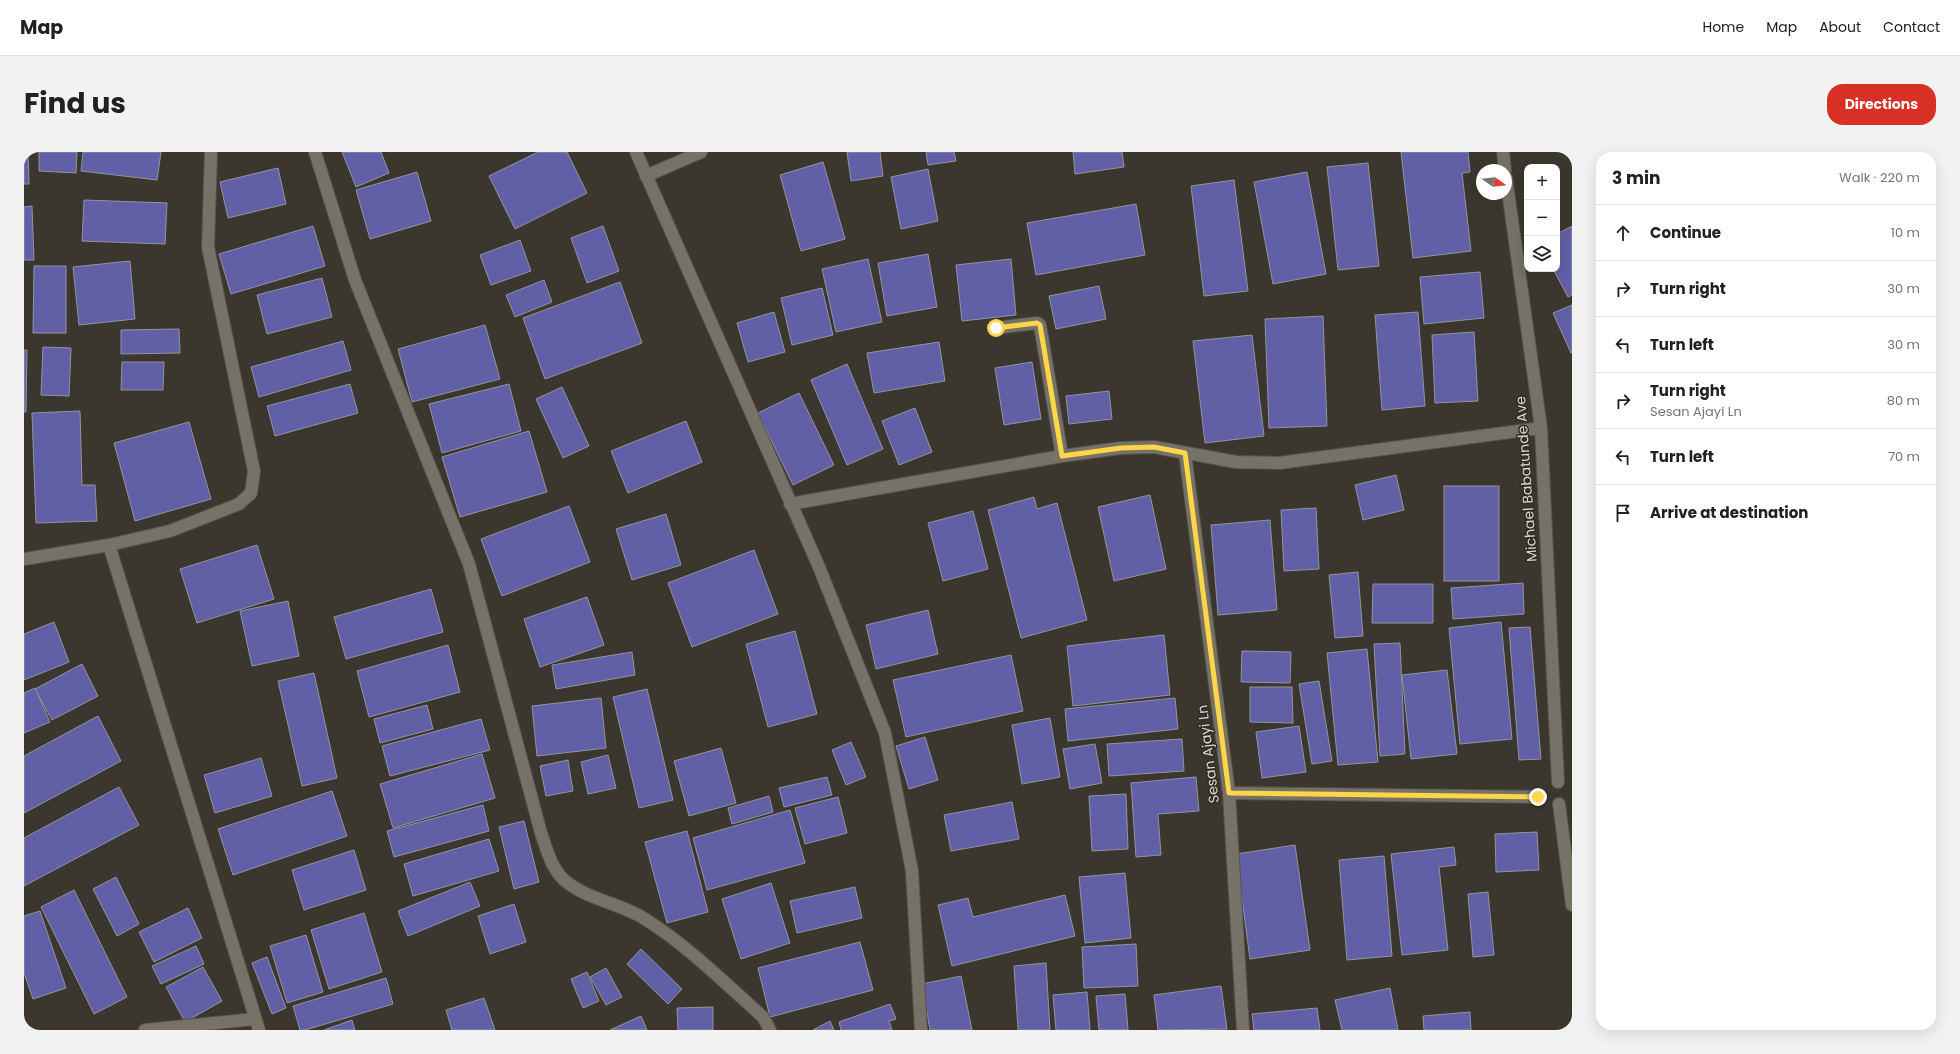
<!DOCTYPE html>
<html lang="en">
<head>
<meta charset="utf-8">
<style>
  body { margin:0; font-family:Poppins,sans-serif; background:#f2f2f2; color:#202124 }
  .controls { position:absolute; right:12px; top:12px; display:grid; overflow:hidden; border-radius:8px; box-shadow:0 4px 16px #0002 }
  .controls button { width:36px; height:36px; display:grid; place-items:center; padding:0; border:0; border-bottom:1px solid #e0e0e0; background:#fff; color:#202124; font:20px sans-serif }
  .compass { position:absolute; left:1452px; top:12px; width:36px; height:36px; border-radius:50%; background:#fff; box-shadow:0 4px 16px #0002; rotate:104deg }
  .stop { position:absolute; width:12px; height:12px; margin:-9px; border:3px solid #ffd54a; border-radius:50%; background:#fff }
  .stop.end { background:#ffd54a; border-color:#fff; box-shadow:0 1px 4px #0008 }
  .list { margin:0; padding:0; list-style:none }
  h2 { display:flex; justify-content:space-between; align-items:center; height:52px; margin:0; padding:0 16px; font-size:17px }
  h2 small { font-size:13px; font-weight:400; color:#757577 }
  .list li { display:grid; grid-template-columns:26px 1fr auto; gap:12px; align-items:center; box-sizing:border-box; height:56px; padding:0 16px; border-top:1px solid #e0e0e0 }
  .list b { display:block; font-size:15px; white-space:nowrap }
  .list p { margin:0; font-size:13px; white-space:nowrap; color:#757577 }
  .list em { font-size:13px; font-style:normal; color:#757577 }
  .icon { flex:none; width:22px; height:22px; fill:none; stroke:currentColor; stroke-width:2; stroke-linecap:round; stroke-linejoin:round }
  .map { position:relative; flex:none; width:1548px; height:878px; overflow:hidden; border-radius:16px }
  header { display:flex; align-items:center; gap:24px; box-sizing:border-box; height:56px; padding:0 20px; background:#fff; border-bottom:1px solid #e0e0e0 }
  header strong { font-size:19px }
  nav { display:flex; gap:22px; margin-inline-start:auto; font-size:14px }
  .intro { display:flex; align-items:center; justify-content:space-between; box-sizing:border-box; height:96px; padding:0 24px }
  h1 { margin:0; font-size:28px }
  .button { padding:10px 18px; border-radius:16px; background:#d93025; color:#fff; font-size:14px; font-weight:700 }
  main { display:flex; gap:24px; padding:0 24px }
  aside { flex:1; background:#fff; border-radius:16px; box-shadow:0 4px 16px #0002 }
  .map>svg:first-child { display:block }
  .building { fill:#615fa6; stroke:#9394a0 }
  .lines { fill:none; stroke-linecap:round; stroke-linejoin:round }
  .street-casing { stroke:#57534b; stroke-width:14 }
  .street { stroke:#777267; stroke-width:12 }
  .route { stroke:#ffd54a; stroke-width:5 }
  .labels { text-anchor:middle; stroke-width:3; stroke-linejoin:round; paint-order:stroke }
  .street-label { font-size:14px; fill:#dbd8d2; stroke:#312d24 }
</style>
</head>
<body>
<header>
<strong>Map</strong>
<nav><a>Home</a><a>Map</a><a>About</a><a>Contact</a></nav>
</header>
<div class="intro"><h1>Find us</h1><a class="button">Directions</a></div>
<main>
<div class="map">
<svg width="1548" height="878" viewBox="0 0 1548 878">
  <rect width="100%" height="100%" fill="#3c372e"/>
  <!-- building -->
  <g class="building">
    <path d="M0,0H4L5,32H0Z"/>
    <path d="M15,0H53L52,21L15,19Z"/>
    <path d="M59,0H137L133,28L57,19Z"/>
    <path d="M318,0H357L365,21L332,35Z"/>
    <path d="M514,0H543L563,41L491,77L465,24Z"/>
    <path d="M823,0H856L859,24L827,29Z"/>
    <path d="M902,0H930L932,9L904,13Z"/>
    <path d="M1049,0H1098L1100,15L1051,22Z"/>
    <path d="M1377,0H1444L1446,20L1438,21L1447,99L1389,106Z"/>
    <path d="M799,10L821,87L777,99L756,23Z"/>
    <path d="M1344,11L1355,114L1314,118L1303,15Z"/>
    <path d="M254,16L262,52L204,66L196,30Z"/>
    <path d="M904,17L914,69L877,77L867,25Z"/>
    <path d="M393,20L407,69L346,87L332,38Z"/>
    <path d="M1283,20L1302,122L1249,132L1230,30Z"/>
    <path d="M1210,28L1224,139L1180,144L1167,34Z"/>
    <path d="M60,48L143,51L141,92L58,89Z"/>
    <path d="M1112,52L1121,103L1012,123L1003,71Z"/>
    <path d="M8,54L10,108H0V55Z"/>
    <path d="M289,74L301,114L207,142L195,102Z"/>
    <path d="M579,74L595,119L563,131L547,86Z"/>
    <path d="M1548,74V143L1544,145L1529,117H1533V82Z"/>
    <path d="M496,88L507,119L467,133L456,103Z"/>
    <path d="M904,102L913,155L863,164L854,111Z"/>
    <path d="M844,107L858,170L812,180L798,117Z"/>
    <path d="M987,107L992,163L938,169L932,113Z"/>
    <path d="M106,109L111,167L55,173L49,115Z"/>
    <path d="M10,114H42V181H9Z"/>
    <path d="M1456,120L1460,166L1400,172L1396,125Z"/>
    <path d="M298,126L308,165L243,182L233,143Z"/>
    <path d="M520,128L528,150L491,165L482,143Z"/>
    <path d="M596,130L618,191L521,227L499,166Z"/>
    <path d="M1075,134L1082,167L1032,177L1025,144Z"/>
    <path d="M798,136L809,183L768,193L757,146Z"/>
    <path d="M1548,153V201H1547L1529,161Z"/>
    <path d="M750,160L761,200L724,210L713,171Z"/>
    <path d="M1394,160L1401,254L1358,258L1351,163Z"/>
    <path d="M1299,164L1303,274L1245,276L1241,167Z"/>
    <path d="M461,173L476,227L388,250L374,197Z"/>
    <path d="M155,177L156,201L97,202V178Z"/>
    <path d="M1450,180L1454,249L1411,251L1408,183Z"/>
    <path d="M1228,183L1240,284L1181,291L1169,189Z"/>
    <path d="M319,189L327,218L235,245L227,215Z"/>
    <path d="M915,190L921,229L850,241L843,201Z"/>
    <path d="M19,195L47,196L45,244L17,243Z"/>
    <path d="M0,198H3L2,260H0Z"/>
    <path d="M98,210H140L139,238H97Z"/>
    <path d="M1008,210L1017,267L980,273L971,216Z"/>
    <path d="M823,212L859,297L823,313L787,228Z"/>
    <path d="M326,232L334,261L251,284L243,254Z"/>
    <path d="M485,232L497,279L418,301L405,252Z"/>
    <path d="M538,235L565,294L539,306L512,247Z"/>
    <path d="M1085,239L1088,267L1045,272L1042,244Z"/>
    <path d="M775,241L810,313L769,333L734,261Z"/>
    <path d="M891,256L908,300L875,313L858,269Z"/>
    <path d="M56,259L58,333H71L73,369L12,371L8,261Z"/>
    <path d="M662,269L678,310L604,341L587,299Z"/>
    <path d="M165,270L187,347L111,369L90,291Z"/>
    <path d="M505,279L523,340L436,365L418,305Z"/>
    <path d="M1372,323L1380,358L1339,368L1331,333Z"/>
    <rect x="1420" y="334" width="55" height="95"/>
    <path d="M1126,343L1142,417L1090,429L1074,355Z"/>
    <path d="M1010,345L1013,357L1033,351L1063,468L997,486L964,358Z"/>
    <path d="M545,354L566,410L478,444L457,387Z"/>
    <path d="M1292,356L1295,417L1260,419L1257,358Z"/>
    <path d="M949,359L964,417L919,429L904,371Z"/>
    <path d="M642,362L657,413L608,428L592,377Z"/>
    <path d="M1246,368L1253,458L1194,463L1187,373Z"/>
    <path d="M233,393L250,447L173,471L156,417Z"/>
    <path d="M730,398L754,462L668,495L644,431Z"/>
    <path d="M1334,420L1339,484L1311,486L1305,423Z"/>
    <path d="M1499,431L1500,462L1429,467L1427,436Z"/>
    <path d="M1349,432H1409V471H1348Z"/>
    <path d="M407,437L419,480L322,507L310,465Z"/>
    <path d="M563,445L580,493L516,515L500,467Z"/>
    <path d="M264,449L275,504L228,514L216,459Z"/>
    <path d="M904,458L914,502L852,517L842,473Z"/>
    <path d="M30,470L45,510L0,528V482Z"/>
    <path d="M1477,470L1488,587L1436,592L1425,476Z"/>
    <path d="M1506,475L1517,607L1495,608L1485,476Z"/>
    <path d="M771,479L793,562L744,575L722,492Z"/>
    <path d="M1140,483L1146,543L1049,554L1043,494Z"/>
    <path d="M1376,491L1381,602L1356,604L1350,492Z"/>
    <path d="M424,493L436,540L345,565L333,519Z"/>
    <path d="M1343,497L1354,610L1314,613L1303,501Z"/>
    <path d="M1218,499L1267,500L1266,531L1217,530Z"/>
    <path d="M608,500L611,523L532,537L528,513Z"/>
    <path d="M987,503L999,559L882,585L869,528Z"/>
    <path d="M58,512L74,544L28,568L11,537Z"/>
    <path d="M1423,518L1433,602L1387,607L1378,523Z"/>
    <path d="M290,521L313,626L278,634L254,529Z"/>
    <path d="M1295,529L1308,609L1288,612L1275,532Z"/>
    <path d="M1226,535H1268L1269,571L1226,570Z"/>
    <path d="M11,536L26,570L0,581V541Z"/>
    <path d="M623,537L649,648L615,656L589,545Z"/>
    <path d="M577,546L582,596L513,604L508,554Z"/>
    <path d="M1151,546L1154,577L1044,589L1041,557Z"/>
    <path d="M403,553L409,577L356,591L350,567Z"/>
    <path d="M74,564L97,609L0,661V604Z"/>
    <path d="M1026,566L1036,625L998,632L988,573Z"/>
    <path d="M457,567L466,598L366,624L358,594Z"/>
    <path d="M1275,574L1282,620L1238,626L1232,580Z"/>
    <path d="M901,585L914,628L885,637L872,594Z"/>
    <path d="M1158,587L1160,619L1085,624L1083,592Z"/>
    <path d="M827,590L842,625L822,633L808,598Z"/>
    <path d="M1071,592L1078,631L1046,637L1039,597Z"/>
    <path d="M697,596L712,651L665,664L650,609Z"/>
    <path d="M458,602L471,646L369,676L356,632Z"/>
    <path d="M584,603L592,636L564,642L557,610Z"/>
    <path d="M237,606L248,644L191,661L180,623Z"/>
    <path d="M544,608L549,639L522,644L516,614Z"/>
    <path d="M803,625L808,643L760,655L755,636Z"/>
    <path d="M1172,625L1175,659L1134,662L1137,703L1112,705L1107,631Z"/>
    <path d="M95,635L115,673L0,734V686Z"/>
    <path d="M308,639L323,684L209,723L194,677Z"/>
    <path d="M1102,642L1104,697L1068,699L1065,644Z"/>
    <path d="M745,644L749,660L708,672L704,656Z"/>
    <path d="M814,645L823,681L781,692L771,656Z"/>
    <path d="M988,650L995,687L927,699L920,663Z"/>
    <path d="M459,653L465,679L370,705L363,679Z"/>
    <path d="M766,658L781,711L683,738L669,686Z"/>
    <path d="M500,669L515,730L490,737L475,675Z"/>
    <path d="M663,679L684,760L643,771L621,690Z"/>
    <path d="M1513,680L1515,718L1472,720L1471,682Z"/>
    <path d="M465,687L475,719L389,744L380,712Z"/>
    <path d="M1271,693L1286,798L1226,807L1212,702Z"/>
    <path d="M1430,695L1432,713L1415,715L1424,798L1378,803L1367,702Z"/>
    <path d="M330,698L342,738L280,758L268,718Z"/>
    <path d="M1360,704L1368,804L1323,808L1315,708Z"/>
    <path d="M1101,721L1107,786L1061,791L1055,725Z"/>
    <path d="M92,725L115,772L93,784L69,737Z"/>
    <path d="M446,730L456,754L384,784L374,759Z"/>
    <path d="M747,731L766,791L717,807L698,747Z"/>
    <path d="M831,735L838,766L773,781L766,749Z"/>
    <path d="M50,738L103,845L70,862L17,755Z"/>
    <path d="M1464,740L1470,803L1449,805L1444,742Z"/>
    <path d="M1041,743L1051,784L928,814L914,753L944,746L949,765Z"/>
    <path d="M490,752L502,790L466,802L454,764Z"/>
    <path d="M164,756L178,786L130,810L115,780Z"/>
    <path d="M16,759L42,836L9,847L0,821V764Z"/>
    <path d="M340,761L358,820L305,837L287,778Z"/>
    <path d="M282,783L299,840L263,851L246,794Z"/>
    <path d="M836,790L849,838L746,865L734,816Z"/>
    <path d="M1112,792L1114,834L1060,836L1058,795Z"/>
    <path d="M172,794L180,812L137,832L128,814Z"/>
    <path d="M617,797L658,837L644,852L603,812Z"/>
    <path d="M243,805L262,856L248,862L228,811Z"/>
    <path d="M1022,811L1026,878H994L990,814Z"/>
    <path d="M179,815L198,849L161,870L142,835Z"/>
    <path d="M582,816L598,845L582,853L566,825Z"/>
    <path d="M563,820L575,849L559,856L547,827Z"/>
    <path d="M937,824L948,878H906L898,832Z"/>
    <path d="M362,826L369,852L281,878H276L269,854Z"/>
    <path d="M1197,834L1203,877L1134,878L1130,843Z"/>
    <path d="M1366,836L1374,878H1318L1311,848Z"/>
    <path d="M1063,840L1066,878H1032L1029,843Z"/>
    <path d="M1101,842L1104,878H1075L1072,844Z"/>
    <path d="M460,846L471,878H428L422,858Z"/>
    <path d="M866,852L872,867L865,869L868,878H817L815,870Z"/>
    <path d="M689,855V878H654L653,856Z"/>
    <path d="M1293,856L1296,878H1230L1228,862Z"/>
    <path d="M1446,860L1447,878H1400L1399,864Z"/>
    <path d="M617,864L623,878H586Z"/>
    <path d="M328,868L331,878H300Z"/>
    <path d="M806,869L810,878H789Z"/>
  </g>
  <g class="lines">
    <!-- street casing -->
    <g class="street-casing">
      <g id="street">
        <path d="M291,0L331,128L445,412L517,681C523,698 528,720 544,731C566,748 598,752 621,767C664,794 701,831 739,865L746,878"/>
        <path d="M612,0L795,415L861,581L888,719L897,878"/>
        <path d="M1479,0L1481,18"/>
        <path d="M622,24L677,0"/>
        <path d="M1482,25L1517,276L1534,630"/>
        <path d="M972,176L1013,171L1016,173L1038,304"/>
        <path d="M1161,301L1205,641L1219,878"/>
        <path d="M766,352L1038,304L1097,296L1130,295L1212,310L1255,311L1517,276"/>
        <path d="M85,393L235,878"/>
        <path d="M0,407L85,393L146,379L215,352L227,341L230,319L184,95L187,0"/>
        <path d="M1205,641L1514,645"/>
        <path d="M1535,652L1548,753"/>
        <path d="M121,878L231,867"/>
      </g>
    </g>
    <!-- street -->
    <use href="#street" class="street"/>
  </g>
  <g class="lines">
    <!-- route -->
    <path class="route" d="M972,176L1013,171L1016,173L1038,304L1097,296L1130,295L1161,301L1205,641L1514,645"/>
  </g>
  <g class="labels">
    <!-- street labels -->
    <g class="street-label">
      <text transform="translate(1502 327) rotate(-94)" y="5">Michael Babatunde Ave</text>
      <text transform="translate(1184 602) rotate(-97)" y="5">Sesan Ajayi Ln</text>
    </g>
  </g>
</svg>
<div class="controls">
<button>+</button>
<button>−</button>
<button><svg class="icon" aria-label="layers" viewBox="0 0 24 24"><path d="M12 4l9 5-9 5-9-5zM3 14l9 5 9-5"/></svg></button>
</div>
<svg class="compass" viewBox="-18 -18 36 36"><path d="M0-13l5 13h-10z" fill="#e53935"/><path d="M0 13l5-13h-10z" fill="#757577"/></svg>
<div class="stop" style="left:972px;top:176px"></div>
<div class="stop end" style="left:1514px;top:645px"></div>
</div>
<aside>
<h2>3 min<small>Walk · 220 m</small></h2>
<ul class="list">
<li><svg class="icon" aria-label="ahead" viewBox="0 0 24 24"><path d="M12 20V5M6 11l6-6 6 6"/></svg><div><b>Continue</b></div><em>10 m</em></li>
<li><svg class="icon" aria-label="right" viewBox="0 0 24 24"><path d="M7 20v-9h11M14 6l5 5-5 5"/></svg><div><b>Turn right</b></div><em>30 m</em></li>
<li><svg class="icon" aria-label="left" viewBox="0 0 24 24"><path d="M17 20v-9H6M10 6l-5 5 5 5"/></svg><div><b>Turn left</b></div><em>30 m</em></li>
<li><svg class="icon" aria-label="right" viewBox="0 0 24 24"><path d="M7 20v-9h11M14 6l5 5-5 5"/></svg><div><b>Turn right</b><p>Sesan Ajayi Ln</p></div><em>80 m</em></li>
<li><svg class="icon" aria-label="left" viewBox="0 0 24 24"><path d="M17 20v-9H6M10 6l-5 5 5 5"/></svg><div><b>Turn left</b></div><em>70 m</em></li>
<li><svg class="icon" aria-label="arrive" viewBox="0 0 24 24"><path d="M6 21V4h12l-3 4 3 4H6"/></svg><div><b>Arrive at destination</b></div></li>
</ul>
</aside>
</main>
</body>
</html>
